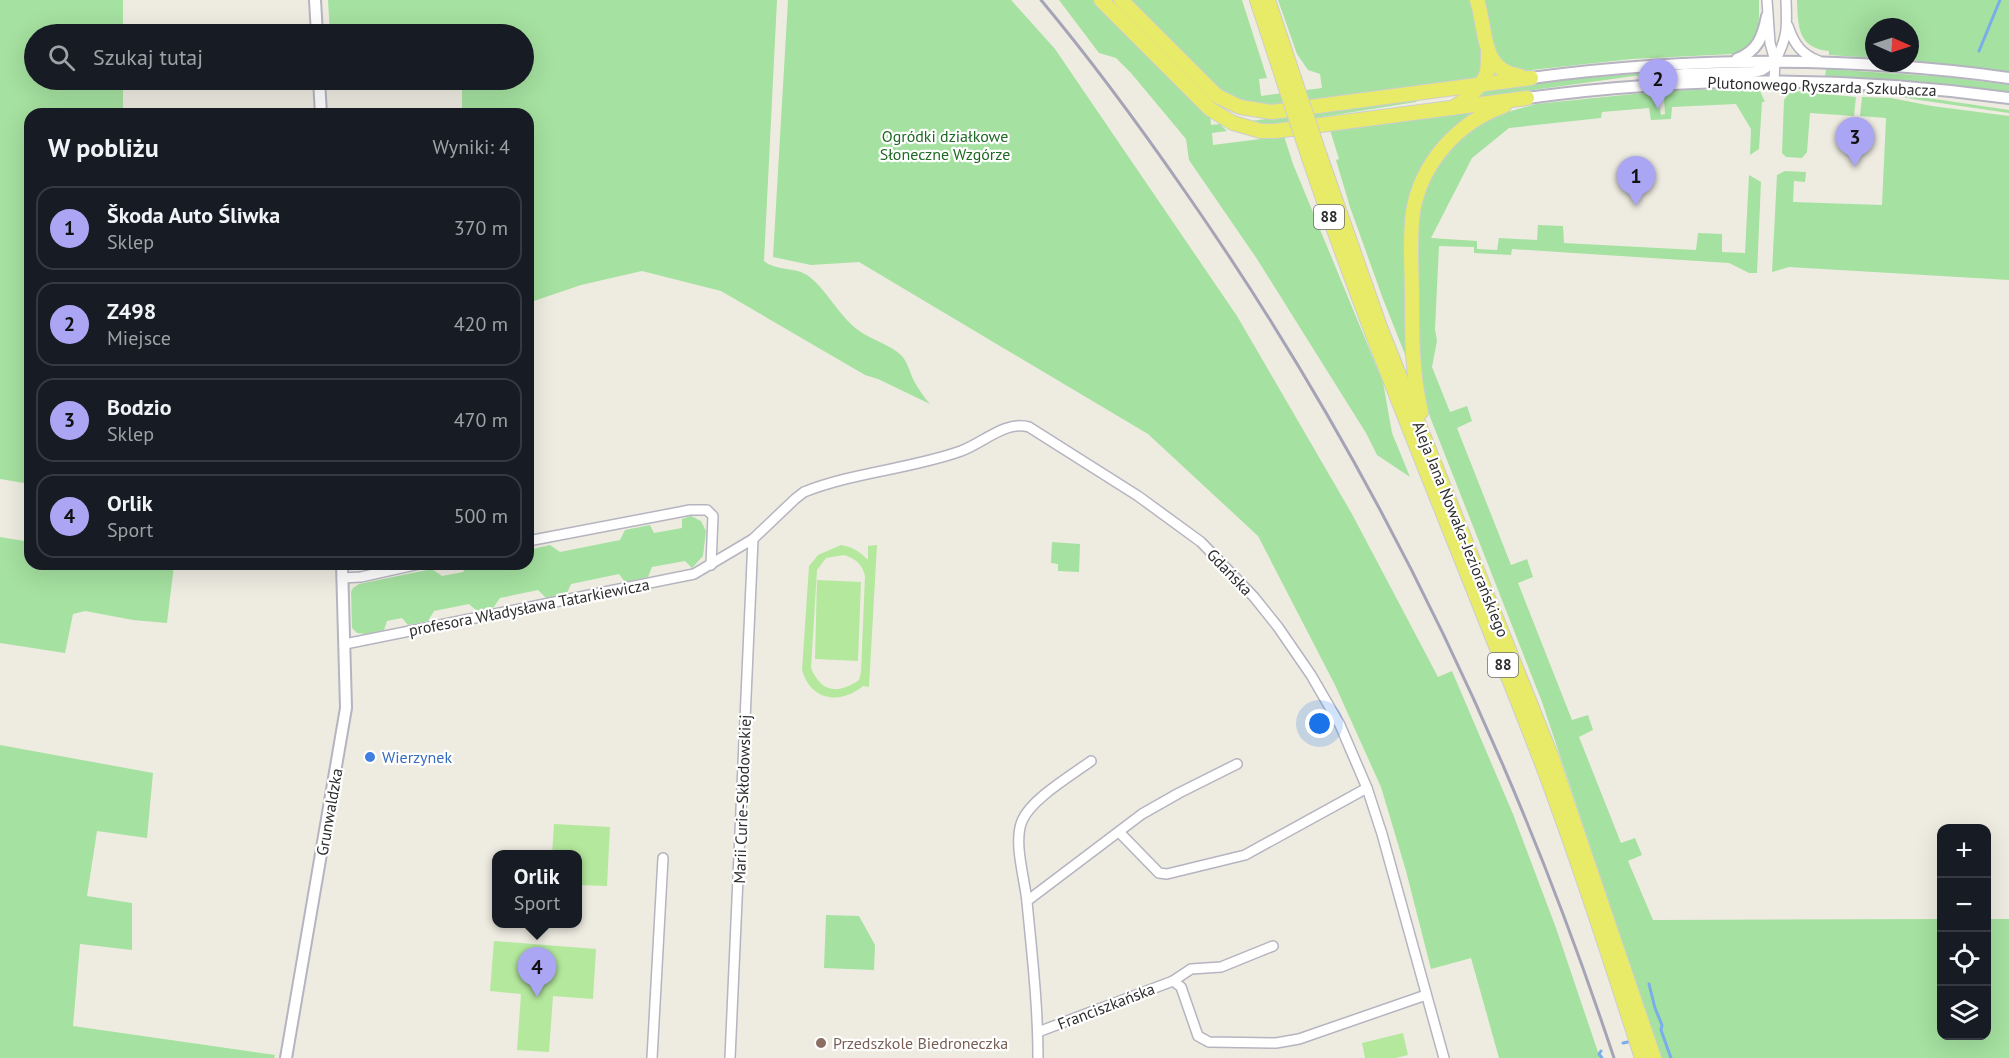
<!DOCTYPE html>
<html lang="pl">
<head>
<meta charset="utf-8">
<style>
  body { margin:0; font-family:"PT Sans",sans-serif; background:#20242c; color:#f1f3f6 }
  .controls { position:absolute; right:18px; bottom:18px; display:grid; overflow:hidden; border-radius:12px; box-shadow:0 6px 24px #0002 }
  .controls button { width:54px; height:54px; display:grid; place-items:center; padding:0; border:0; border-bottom:2px solid #363941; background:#171b24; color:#f1f3f6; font:30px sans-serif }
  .compass { position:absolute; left:1865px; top:18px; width:54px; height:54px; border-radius:50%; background:#171b24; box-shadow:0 6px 24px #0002; rotate:93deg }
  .you { position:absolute; left:1320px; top:724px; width:21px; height:21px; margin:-15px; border:4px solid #fff; border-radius:50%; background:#1a73e8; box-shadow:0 0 0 9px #1a73e833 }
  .badge { display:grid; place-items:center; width:39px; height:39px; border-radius:50%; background:#aba6f4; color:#111; font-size:20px; font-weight:700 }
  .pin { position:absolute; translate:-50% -50px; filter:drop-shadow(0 2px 3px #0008) }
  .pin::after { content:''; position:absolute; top:32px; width:21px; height:18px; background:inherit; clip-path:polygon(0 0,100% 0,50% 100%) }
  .popup { position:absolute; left:492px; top:850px; width:90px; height:78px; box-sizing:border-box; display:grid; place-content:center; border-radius:12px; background:#171b24; filter:drop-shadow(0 2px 4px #0005); font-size:20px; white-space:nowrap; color:#9ea1a6 }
  .popup b { font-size:22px; color:#f1f3f6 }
  .popup::after { content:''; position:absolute; left:50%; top:100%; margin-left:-12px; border:12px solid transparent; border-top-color:#171b24 }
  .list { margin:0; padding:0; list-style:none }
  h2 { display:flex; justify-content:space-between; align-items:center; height:78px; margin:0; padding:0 24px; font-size:26px }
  h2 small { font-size:20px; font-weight:400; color:#9ea1a6 }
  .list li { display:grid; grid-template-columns:39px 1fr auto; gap:18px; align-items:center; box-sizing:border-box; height:84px; margin:0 12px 12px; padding:0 12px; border:2px solid #363941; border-radius:18px }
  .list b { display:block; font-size:22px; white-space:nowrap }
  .list p { margin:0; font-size:20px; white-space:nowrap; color:#9ea1a6 }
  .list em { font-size:20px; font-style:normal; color:#9ea1a6 }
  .icon { flex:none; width:33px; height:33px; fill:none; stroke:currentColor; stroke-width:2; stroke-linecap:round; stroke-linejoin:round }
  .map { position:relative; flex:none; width:2009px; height:1058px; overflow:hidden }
  .search { position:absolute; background:#171b24; box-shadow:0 6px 24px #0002; left:24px; top:24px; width:510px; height:66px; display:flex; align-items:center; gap:15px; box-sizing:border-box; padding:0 21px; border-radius:33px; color:#9ea1a6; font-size:22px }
  .panel { position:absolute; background:#171b24; box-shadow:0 6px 24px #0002; left:24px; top:108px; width:510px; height:462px; border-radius:18px }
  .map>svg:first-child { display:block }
  .green { fill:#a5e1a0 }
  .pitch { fill:#b4e89d; fill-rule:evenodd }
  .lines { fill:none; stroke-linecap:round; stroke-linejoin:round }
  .stream { stroke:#79aeea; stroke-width:3 }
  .minor-casing { stroke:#b5b4c0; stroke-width:12 }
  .tertiary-casing { stroke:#b5b4c0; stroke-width:14 }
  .primary-casing { stroke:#cdcdcd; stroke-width:16 }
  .minor { stroke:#fff; stroke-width:9 }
  .tertiary { stroke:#fff; stroke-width:10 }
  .primary { stroke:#e7eb68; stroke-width:14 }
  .rail { stroke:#a5a3b6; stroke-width:3 }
  .primary-bridge-casing { stroke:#cdcdcd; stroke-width:16; stroke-linecap:butt }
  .primary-bridge { stroke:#e7eb68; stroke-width:14 }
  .shop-dot { fill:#3f7fe0; stroke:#fff; stroke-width:2 }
  .education-dot { fill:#8d6e63; stroke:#fff; stroke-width:2 }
  .labels { text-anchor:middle; stroke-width:4.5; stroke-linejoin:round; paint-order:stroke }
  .shield { fill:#fff; stroke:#6c6c6c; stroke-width:1.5 }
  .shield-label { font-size:15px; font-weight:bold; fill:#2d2d2d }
  .street-label { font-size:16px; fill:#2d2d2d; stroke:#fff }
  .park-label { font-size:16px; fill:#1e6923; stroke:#fff }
  .shop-label { font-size:16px; fill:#366cbe; stroke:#fff; text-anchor:start }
  .education-label { font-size:16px; fill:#785e54; stroke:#fff; text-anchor:start }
</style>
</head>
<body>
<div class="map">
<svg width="2009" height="1058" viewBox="0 0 2009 1058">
  <rect width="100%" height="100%" fill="#eeece1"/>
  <!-- green -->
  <g class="green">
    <path d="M0,0H123V34H34V80H123V114H30V484L0,479Z"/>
    <path d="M328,0H777L764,261C776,271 794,267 807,275C825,287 838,315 858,330C871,340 890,344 902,356C908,363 910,373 914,381C919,390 924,397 930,404L878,379L865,375L721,291L642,271L581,285L528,303V114H462V80H524V34H330Z"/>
    <path d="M788,0H1011L1055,49L1237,316L1352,514L1438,677L1452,671L1513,814L1556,928L1600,1058H1499L1471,958L1431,969L1406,871L1381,787L1335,685L1258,536L1148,434L859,262L811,265L773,257Z"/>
    <path d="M1059,0H1094L1210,114L1211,125L1220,124L1227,131L1212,133L1213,145L1284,136L1293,164L1383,382L1392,433L1410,477L1377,455L1366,433L1257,259L1189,160L1186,139L1131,73L1116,58L1099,53Z"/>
    <path d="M1128,0H1242L1267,78L1259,79L1261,96L1322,88L1320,74L1308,70L1297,54L1278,0H1472L1475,8L1483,70L1479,79L1276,105L1248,104L1220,90Z"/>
    <path d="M1483,0H1759C1759,26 1761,45 1733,54L1632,59L1522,71L1515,70L1495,56Z"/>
    <path d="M1797,0H2009V72L1910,60V27H1874V58L1829,55V51C1797,48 1798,25 1797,0Z"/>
    <path d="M1826,69L1946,77L2009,85V92L1923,82L1825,76Z"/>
    <path d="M1656,72V73L1476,98L1487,90L1574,79Z"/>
    <path d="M1751,88L1760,91L1765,102H1762L1759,149L1750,155L1751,129L1736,104L1672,107L1671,119L1651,120L1649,108L1602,112L1601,118L1509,128L1472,158L1431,238L1477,241V249L1497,250L1499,238L1537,240L1538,225L1563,226L1564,243L1696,250L1698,233L1722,234V252L1745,253L1749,175L1761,182L1757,273H1749L1729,263L1512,249L1511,255L1474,253V247L1439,246L1435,329L1437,341L1432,367L1450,412L1467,406L1472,421L1457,428L1511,565L1527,559L1533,577L1518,583L1572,720L1588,715L1593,730L1579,737L1621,843L1635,838L1642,855L1628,861L1653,920L1941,919L1942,1036H1986L1987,919H2009V1058H1661L1542,702L1425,404L1419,378L1417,227L1421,201L1432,173L1458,139L1476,126L1501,114L1536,104L1653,92L1658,97L1661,115L1665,114L1664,98L1668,91Z"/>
    <path d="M1827,89L1894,93L2009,110V113L1912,99L1891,94L1827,91Z"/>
    <path d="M1795,91L1856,97L1854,116L1810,113L1807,152L1802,158L1786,157L1782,153L1784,100L1789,93Z"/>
    <path d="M1862,97L1891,98L1932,106L2009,116V280L1789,267L1772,272L1777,175L1785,171L1806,172L1805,182L1794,181L1793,202L1882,205L1886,118L1860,116Z"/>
    <path d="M1416,99V102L1278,124L1268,126L1243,122Z"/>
    <path d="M1479,111L1416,185L1406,357L1383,299L1350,207L1336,160L1339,159L1330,130Z"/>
    <path d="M691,516L701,521L706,531L703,556L692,568L685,561L652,567L648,577L625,582L619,574L571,584L567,593L546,598L538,590L500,598L493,608L477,611L469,604L434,611L428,621L408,625L402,618L387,621L384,630L366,634L357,633L352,628L351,592L353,588L359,584L432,569L442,576L463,572L468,564H488L490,567L503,564H528V550L550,545L560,552L620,540L625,530L650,525L654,533L682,528V519Z"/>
    <path d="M0,537L30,542V564L174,565L167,623L133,620L85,611L73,614L65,653L0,643Z"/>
    <path d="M1052,542L1080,544L1079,572L1058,571V564L1051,563Z"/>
    <path d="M0,745L153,773L147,838L97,831L87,896L132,903V950L80,944L73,1026L275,1055L274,1058H0Z"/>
    <path d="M826,915L859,916L875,945L874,970L824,968Z"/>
  </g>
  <!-- pitch -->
  <g class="pitch">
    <path d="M841,545C853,547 860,552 868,560V546L877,545L869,687L863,686C840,705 811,701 802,670L809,566L818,555ZM844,555C856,559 862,564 865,576L861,672L859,680C837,695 821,692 811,668L817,570L826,558Z"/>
    <path d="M817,580L861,582L858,661L815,659Z"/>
    <path d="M554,824L610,827L607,886L578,885V854H552Z"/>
    <path d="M494,941L596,949L593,999L553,996L549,1052L517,1050L521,994L490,991Z"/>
    <path d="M1403,1033L1408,1055L1396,1058H1365L1362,1043Z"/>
  </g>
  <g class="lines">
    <!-- stream -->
    <g class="stream">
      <path d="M1979,51L2000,0"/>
      <path d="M1649,984L1655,1008L1662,1025L1661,1030L1671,1058"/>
      <path d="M1623,1043L1628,1042"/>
      <path d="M1601,1051L1599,1054L1602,1058"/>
    </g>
    <!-- minor casing -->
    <g class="minor-casing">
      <g id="minor">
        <path d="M1767,0L1770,43L1775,61L1774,81"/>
        <path d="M1788,26C1794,44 1801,54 1819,61"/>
        <path d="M1775,61C1788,37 1787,27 1786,0"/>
        <path d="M528,541L690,510H707L713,516L711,565"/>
        <path d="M342,578L361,577L419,564"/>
        <path d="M345,644L694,574L753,539L795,499L804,492C854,472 911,469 961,451C983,443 1006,420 1029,427L1138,496L1201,542L1254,597L1278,627L1311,675L1340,725L1367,788L1382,834L1444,1058"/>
        <path d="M1119,832L1159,873L1167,874L1245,855L1367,788"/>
        <path d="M1027,901L1142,814L1179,793L1237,764"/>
        <path d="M1173,981L1181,987L1198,1036L1209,1042L1276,1043L1299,1039L1426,995"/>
        <path d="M1038,1032L1173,981L1191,969L1221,967L1273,946"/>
        <path d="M652,1058L663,858"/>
        <path d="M730,1058L753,539"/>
        <path d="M1038,1058C1038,1006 1032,954 1027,902C1025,879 1013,843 1022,821C1031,799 1072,775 1091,761"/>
      </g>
    </g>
    <!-- tertiary casing -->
    <g class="tertiary-casing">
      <g id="tertiary">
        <path d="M315,0L317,34"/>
        <path d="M1737,59C1758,51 1763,36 1767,16"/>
        <path d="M1531,78C1690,57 1850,56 2009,78"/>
        <path d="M1651,78L1685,74L1754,72L1762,70L1775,61"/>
        <path d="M319,80L321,114"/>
        <path d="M1527,98C1687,76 1849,76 2009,98"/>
        <path d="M286,1058L346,708L342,564"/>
      </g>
    </g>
    <!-- primary casing -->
    <g class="primary-casing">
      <g id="primary">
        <path d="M1101,0L1210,109L1233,123L1261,131H1275L1527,98"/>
        <path d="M1121,0L1217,96L1240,107L1272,112L1531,78"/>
        <path d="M1257,0L1283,79"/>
        <path d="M1268,0L1294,78"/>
        <path d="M1477,0C1487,30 1480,71 1520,76"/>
        <path d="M1453,108C1466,99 1482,88 1487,72C1488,66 1488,58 1488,52"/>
        <path d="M1320,156L1380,327L1552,758L1654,1058"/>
        <path d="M1309,158C1378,362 1464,560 1541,761C1578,859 1610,959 1642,1058"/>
        <path d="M1421,412C1412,374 1412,337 1412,298C1412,270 1409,240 1413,212C1421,163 1458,122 1504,106"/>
      </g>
    </g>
    <!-- minor -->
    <use href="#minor" class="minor"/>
    <!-- tertiary -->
    <use href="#tertiary" class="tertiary"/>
    <!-- primary -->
    <use href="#primary" class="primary"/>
    <!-- rail -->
    <path class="rail" d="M1041,0C1092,61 1139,125 1184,190C1370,456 1512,750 1614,1058"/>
    <!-- primary-bridge casing -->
    <g class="primary-bridge-casing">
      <g id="primary-bridge">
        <path d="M1294,78L1320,156"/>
        <path d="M1283,79L1309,158"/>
      </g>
    </g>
    <!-- primary-bridge -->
    <use href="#primary-bridge" class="primary-bridge"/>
  </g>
  <!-- markers -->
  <circle class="shop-dot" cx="370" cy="757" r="6"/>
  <circle class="education-dot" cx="821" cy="1043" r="6"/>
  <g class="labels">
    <!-- shield labels -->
    <g class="shield">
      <rect x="1314" y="205" width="30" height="24" rx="4.5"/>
      <rect x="1488" y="653" width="30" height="24" rx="4.5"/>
    </g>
    <g class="shield-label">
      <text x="1329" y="222">88</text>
      <text x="1503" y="670">88</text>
    </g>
    <!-- street labels -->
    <g class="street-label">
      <text transform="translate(1822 86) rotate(2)" y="6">Plutonowego Ryszarda Szkubacza</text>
      <text transform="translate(1461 529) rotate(68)" y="6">Aleja Jana Nowaka-Jeziorańskiego</text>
      <text transform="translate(1230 572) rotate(46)" y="6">Gdańska</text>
      <text transform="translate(529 607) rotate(-11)" y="6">profesora Władysława Tatarkiewicza</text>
      <text transform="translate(742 799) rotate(-88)" y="6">Marii Curie-Skłodowskiej</text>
      <text transform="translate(329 812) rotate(-80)" y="6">Grunwaldzka</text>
      <text transform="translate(1106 1006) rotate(-21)" y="6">Franciszkańska</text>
    </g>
    <!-- park labels -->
    <g class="park-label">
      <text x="945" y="142">Ogródki działkowe<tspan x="945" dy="18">Słoneczne Wzgórze</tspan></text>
    </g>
    <!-- shop labels -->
    <g class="shop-label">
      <text x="382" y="763">Wierzynek</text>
    </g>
    <!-- education labels -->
    <g class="education-label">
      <text x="833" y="1049">Przedszkole Biedroneczka</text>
    </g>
  </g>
</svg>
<div class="controls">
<button>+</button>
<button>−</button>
<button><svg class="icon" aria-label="locate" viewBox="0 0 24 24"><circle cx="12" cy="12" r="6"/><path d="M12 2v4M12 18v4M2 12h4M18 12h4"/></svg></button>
<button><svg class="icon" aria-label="layers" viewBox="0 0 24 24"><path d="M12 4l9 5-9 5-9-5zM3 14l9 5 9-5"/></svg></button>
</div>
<svg class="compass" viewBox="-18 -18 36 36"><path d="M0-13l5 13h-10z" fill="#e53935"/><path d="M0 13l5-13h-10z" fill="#9ea1a6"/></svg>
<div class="you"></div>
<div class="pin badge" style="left:1636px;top:206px">1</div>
<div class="pin badge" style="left:1658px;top:109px">2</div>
<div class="pin badge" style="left:1855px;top:167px">3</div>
<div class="pin badge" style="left:537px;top:997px">4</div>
<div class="popup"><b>Orlik</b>Sport</div>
<div class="search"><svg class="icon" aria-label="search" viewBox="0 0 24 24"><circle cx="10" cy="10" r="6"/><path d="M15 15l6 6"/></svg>Szukaj tutaj</div>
<section class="panel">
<h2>W pobliżu<small>Wyniki: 4</small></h2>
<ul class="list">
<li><span class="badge">1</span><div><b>Škoda Auto Śliwka</b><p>Sklep</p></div><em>370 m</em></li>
<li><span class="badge">2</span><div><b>Z498</b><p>Miejsce</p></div><em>420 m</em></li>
<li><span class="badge">3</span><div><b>Bodzio</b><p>Sklep</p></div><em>470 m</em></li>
<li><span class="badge">4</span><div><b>Orlik</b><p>Sport</p></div><em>500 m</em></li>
</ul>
</section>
</div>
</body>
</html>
